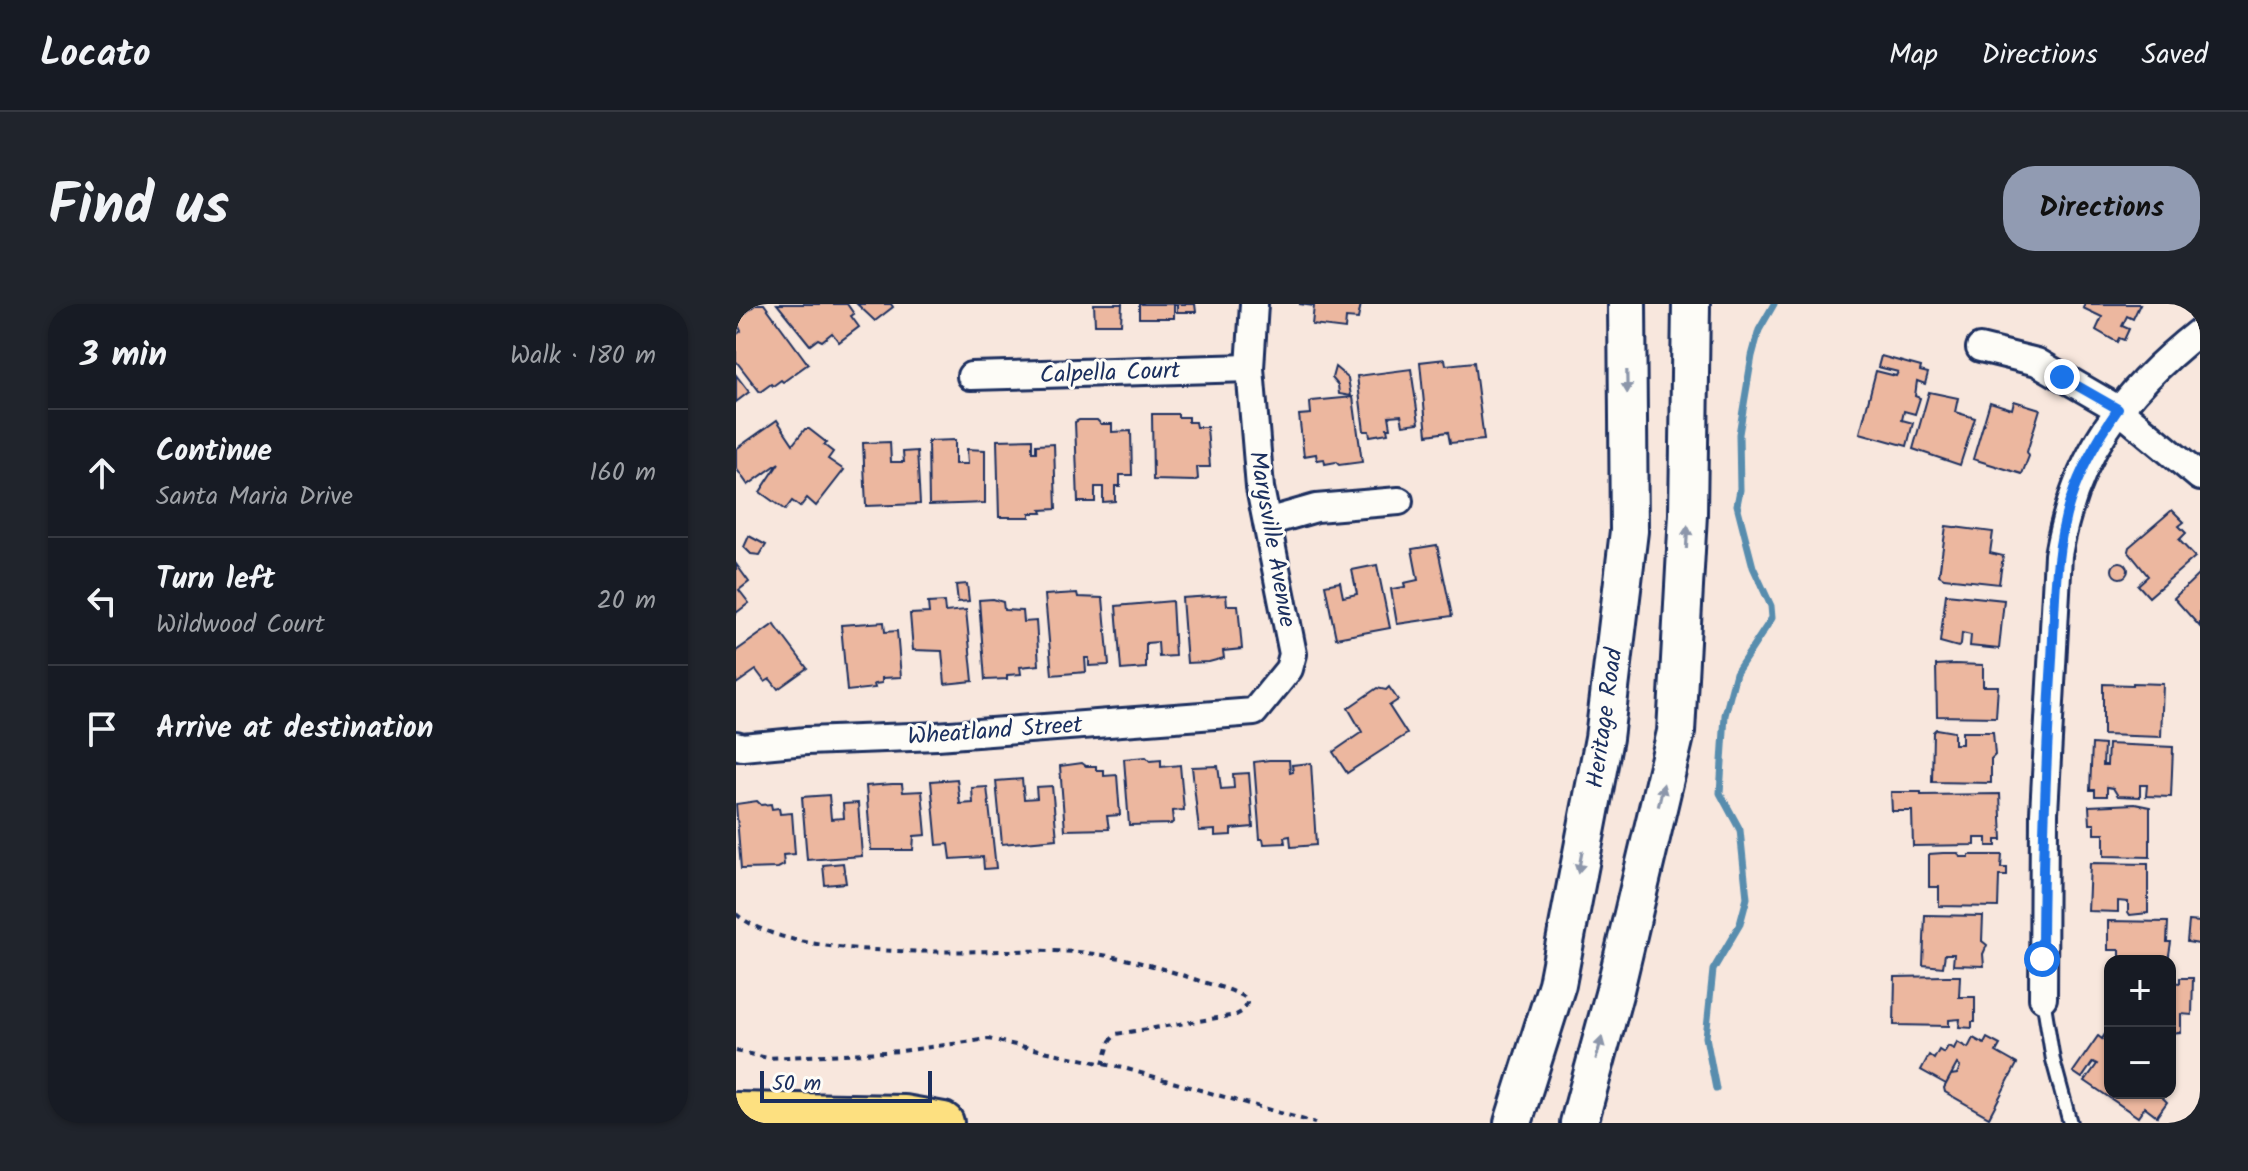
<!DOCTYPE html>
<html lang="en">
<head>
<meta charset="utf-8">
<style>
  body { margin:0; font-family:Kalam,sans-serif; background:#20242c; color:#f1f3f6 }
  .controls { position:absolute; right:24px; bottom:24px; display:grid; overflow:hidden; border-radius:16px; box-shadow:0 2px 6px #0004 }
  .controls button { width:72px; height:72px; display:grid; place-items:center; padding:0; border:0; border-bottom:2px solid #363941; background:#171b24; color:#f1f3f6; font:40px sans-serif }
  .scale { position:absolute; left:24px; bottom:20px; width:172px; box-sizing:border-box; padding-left:8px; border:4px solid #1b2f5e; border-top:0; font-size:22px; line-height:28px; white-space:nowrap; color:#1b2f5e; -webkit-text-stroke:6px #fdfcf7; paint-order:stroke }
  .stop { position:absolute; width:24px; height:24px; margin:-18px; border:6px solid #1a73e8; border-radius:50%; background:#fff }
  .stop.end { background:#1a73e8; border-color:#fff; box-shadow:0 2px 8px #0008 }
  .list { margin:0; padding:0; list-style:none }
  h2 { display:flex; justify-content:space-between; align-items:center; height:104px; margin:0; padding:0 32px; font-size:34px }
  h2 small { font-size:26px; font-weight:400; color:#9ea1a6 }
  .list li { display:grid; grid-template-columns:52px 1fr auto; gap:24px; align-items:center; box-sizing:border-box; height:128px; padding:0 32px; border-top:2px solid #363941 }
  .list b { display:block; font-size:30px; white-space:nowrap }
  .list p { margin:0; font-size:26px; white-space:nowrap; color:#9ea1a6 }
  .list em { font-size:26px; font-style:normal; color:#9ea1a6 }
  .icon { flex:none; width:44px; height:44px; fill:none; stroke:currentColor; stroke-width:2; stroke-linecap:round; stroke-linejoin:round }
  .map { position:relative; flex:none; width:1464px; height:819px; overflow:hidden; border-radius:32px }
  header { display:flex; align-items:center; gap:48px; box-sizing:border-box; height:112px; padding:0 40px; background:#171b24; border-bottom:2px solid #363941 }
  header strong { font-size:38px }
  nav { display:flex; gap:44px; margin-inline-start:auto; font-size:28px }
  .intro { display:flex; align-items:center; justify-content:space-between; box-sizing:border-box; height:192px; padding:0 48px }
  h1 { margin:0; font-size:56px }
  .button { padding:20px 36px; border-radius:32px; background:#919bb2; color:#111; font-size:28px; font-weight:700 }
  main { display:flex; gap:48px; padding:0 48px }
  aside { flex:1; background:#171b24; border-radius:32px; box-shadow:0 2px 6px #0004 }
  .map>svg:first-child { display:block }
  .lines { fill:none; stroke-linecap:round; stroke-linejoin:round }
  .stream { stroke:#598dae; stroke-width:7 }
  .building { fill:#ecb79f; stroke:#1b2f5e; stroke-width:2 }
  .service-casing { stroke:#1b2f5e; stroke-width:18 }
  .minor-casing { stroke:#1b2f5e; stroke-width:32 }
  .secondary-casing { stroke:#1b2f5e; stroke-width:42 }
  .primary-casing { stroke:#1b2f5e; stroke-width:46 }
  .path { stroke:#1b2f5e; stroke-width:4; stroke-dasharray:6 6; stroke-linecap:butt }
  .service { stroke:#fdfcf7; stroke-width:12 }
  .minor { stroke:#fdfcf7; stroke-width:26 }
  .secondary { stroke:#fdfcf7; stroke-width:36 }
  .primary { stroke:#fde080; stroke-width:40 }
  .oneway { fill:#8c96aa }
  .route { stroke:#1a73e8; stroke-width:10 }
  .labels { text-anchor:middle; stroke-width:6; stroke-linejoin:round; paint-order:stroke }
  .street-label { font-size:24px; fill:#1b2f5e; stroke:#fdfcf7 }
</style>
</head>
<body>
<header>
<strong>Locato</strong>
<nav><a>Map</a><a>Directions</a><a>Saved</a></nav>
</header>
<div class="intro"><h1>Find us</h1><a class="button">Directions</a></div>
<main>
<aside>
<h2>3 min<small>Walk · 180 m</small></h2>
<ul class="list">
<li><svg class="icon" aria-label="ahead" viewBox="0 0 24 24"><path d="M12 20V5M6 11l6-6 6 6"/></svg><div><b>Continue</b><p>Santa Maria Drive</p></div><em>160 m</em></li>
<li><svg class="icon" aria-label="left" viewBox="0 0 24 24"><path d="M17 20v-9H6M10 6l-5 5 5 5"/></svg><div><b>Turn left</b><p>Wildwood Court</p></div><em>20 m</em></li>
<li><svg class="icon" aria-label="arrive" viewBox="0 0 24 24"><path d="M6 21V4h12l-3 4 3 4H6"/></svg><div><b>Arrive at destination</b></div></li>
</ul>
</aside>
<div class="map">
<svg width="1464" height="819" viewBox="0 0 1464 819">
  <rect width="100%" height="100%" fill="#f8e7dd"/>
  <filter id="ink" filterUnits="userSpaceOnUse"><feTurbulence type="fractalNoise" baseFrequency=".0125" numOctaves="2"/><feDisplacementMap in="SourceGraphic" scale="16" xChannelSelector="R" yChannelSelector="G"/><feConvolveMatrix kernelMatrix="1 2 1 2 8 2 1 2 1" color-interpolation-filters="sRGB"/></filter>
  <g filter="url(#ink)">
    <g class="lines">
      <!-- stream -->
      <path class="stream" d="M980,785L970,733L977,666L1004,620L1011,594L1004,526L984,489L989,411L1000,369L1036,314L1035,302L1017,263L1001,201L1004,186L1003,130L1016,52L1023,26L1038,0"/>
    </g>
    <!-- building -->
    <g class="building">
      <path d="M20,0H28L72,60L47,78L45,76L37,82L35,80L24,88L0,57V31L5,27L0,17Z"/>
      <path d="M41,0H111L118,10L115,12L123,23L103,38L96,29L86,37L82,35L74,41Z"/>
      <path d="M121,0H155L157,3L139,17Z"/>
      <path d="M358,0H386L385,20H359Z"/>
      <path d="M403,0H459L460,8H441V1L438,0V14H403Z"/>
      <path d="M563,0H625L622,15L610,14L609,25L576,21L578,2Z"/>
      <path d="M1349,0H1404L1397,15L1391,12L1386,22L1393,25L1388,36L1383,34L1381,38L1360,26L1366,13L1347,4Z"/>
      <path d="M1145,52L1185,63L1184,67L1192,69L1189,80L1181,77L1179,92L1184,94L1179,110L1168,107L1166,116L1177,119L1171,142L1124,129L1140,67L1160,72L1162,68L1142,63Z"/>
      <path d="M709,55L710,61L738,58L748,136L714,139L712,128L691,131L684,58Z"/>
      <path d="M599,63L612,74L615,92L603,90L602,81L596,74Z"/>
      <path d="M675,65L683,119L667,121L665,111L653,112L655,124H651L652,129L634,132L633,127H628L621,72Z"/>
      <path d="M0,71L13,88L0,98Z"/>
      <path d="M1193,88L1222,94L1219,108L1239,114L1224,161L1177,145Z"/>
      <path d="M617,93L626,158L603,161L600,158L589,160L588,155L581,156L580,150L568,152L563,111L575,110L574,99L576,97Z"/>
      <path d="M1278,97L1304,105L1291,148L1293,152L1286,170L1237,155L1254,98L1276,105Z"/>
      <path d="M416,110H442V113H452V118H459L460,123H471L474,163H461L462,175L458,177L417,176Z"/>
      <path d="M41,116L57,140L69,125H73L91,139L88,141L97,148L92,155L108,166L80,202L71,194L64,203L56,197L49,206L24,188L43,159L12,181L0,164V145Z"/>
      <path d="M343,116H361L365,120H376V128L395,127L396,171H384V182H379V197L367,198V183H359V198H342L339,118Z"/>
      <path d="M296,135V148H300V141L318,140L320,205L305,206L306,209H294V213H263L261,136Z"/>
      <path d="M219,136V160H232L231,145L249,146V199L193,201L192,137Z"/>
      <path d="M154,138L155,158H168L167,148L181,147L184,200L130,202L127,139Z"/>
      <path d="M1436,206L1448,218L1443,222L1450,229L1443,236L1459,253L1413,293L1402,281L1412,272L1392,247L1393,243Z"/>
      <path d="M1210,222L1257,228L1254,249L1267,252L1263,280L1208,274L1203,271Z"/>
      <path d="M13,232L30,241L24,251L15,250L8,243Z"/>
      <path d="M701,241L716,312L661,320L655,285L669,283L668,279L682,276L676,245Z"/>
      <circle cx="1384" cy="266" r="8"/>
      <path d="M0,260L13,278L3,286L13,299L0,309Z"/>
      <path d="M641,261L654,324L600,334L589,281L604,278L607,293L621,290L616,266Z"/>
      <path d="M1464,269V323L1438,294Z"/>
      <path d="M231,280L233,297L222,298L220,281Z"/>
      <path d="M341,289L342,293L367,294L373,361L353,362V354H349L350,368L316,371L309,291Z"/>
      <path d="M1210,290L1268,296L1263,345L1234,342L1235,331L1226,329L1225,341L1222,343L1204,338Z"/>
      <path d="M490,291L491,301H502L506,345L487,347L488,354L473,358L451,359L446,294Z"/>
      <path d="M257,295L267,298L268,306L287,307L288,318L300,317L303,361L284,363L285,370L271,371V375L249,376L243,296Z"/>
      <path d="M436,297L439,352L423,353L422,338L410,339V364L385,366L380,302Z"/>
      <path d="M208,298L209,308L230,306L237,377L209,380L206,347L177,346L174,310L193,309L192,299Z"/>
      <path d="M148,318L149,328L161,327L165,373L146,374V379L138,380L139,384L111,387L105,321Z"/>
      <path d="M38,320L71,364L42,385L34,375L29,378L20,366L0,380V347Z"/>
      <path d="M1219,360L1247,361V382H1262L1260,413L1201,412L1200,361Z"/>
      <path d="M1397,379L1427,380L1425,433L1367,431V380L1397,381Z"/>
      <path d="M653,383L662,396L653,402L671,430L611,469L597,448L626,428L612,404L641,384L650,386Z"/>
      <path d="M1200,425L1218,428V440H1226V428H1257L1259,451L1255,455V479L1196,478L1197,428Z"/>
      <path d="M1356,440L1368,441L1367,461H1371L1372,440L1437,443L1435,493L1410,492L1411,481H1404V493L1382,492L1377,484L1371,483V492H1359V486H1354Z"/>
      <path d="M410,453L414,457L425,456V463L444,461L448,506L436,507L437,518L435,520L393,521L388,455Z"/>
      <path d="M533,456H553L554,469L557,468L556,461L575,459L580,541L555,543L554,532L548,533L549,539L528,540L527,535H524L518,458Z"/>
      <path d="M346,459L350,462H360V466H368V472L381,471L384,511L371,512L373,525L329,526L324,462Z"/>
      <path d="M482,462L485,485L498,484L497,470L513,469L517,523L495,525V531L479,532V526L463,527L456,463Z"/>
      <path d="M221,475L224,500L237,499L236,484L251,483L260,564L248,565L247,553L215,555L213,540L201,541L195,477Z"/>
      <path d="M286,475L288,495L301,494L300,483L316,482L321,535L266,540L260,477Z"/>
      <path d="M156,480H166L167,488L186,487L190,531L178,532L177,546H135L130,482Z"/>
      <path d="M1155,488H1185V491L1264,490L1266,536H1260V542H1251V534H1239V541L1177,542L1176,507H1156Z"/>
      <path d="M93,491L95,515L108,514L107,500L122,499L126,552L71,556L66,493Z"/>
      <path d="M21,497L25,501L35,500L36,505L43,504L44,510L56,509L59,550L47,551L48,561L42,564L5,565L0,500Z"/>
      <path d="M1399,500L1414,503V553L1368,552V530H1359V520H1354L1353,502Z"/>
      <path d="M1207,549H1222L1224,553H1233V551H1266L1265,564H1271V572H1263L1262,603L1203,602V583H1193V550Z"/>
      <path d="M107,559L110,579L89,581L87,561Z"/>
      <path d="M1354,559L1412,560V609L1394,611L1392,608V598L1382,597V608L1352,607Z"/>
      <path d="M1189,611L1247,612L1246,637L1251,641L1247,650L1248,662L1217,661L1218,650H1209L1207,663L1187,661Z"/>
      <path d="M1372,617L1432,618L1431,638H1435L1432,657H1384V646H1372Z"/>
      <path d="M1453,617L1464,618L1463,640L1451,638Z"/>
      <path d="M1210,672H1224L1223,693H1239V718H1236V724L1223,723L1224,715L1213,716V722L1158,721L1159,673Z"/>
      <path d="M1444,674H1457L1456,711L1445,710V728L1434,729V678L1444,679Z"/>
      <path d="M1369,730L1374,733V789H1430L1427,794L1431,798L1421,812L1409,803L1402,813L1349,777L1361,760L1357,758L1346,774L1337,768L1362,732L1366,735Z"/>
      <path d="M1237,734L1248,740L1251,734L1264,741L1260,748L1281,760L1253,813L1209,788L1208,784L1215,771L1221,770L1224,763L1221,760L1210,780L1185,766L1193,751L1198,755L1203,746L1208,749L1212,742L1218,745L1221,738L1232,744Z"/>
    </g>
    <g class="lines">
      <!-- service casing -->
      <g class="service-casing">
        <path id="service" d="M1307,694L1317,756L1334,819"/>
      </g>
      <!-- minor casing -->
      <g class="minor-casing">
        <g id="minor">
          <path d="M1244,44L1301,58L1382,105L1464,173"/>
          <path d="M235,72L514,64"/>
          <path d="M531,218L580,204L663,197"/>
          <path d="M0,441L6,443L70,437L201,432L518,408L553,365L557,350L524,184L514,64L518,0"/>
          <path d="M1307,694L1308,509L1322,251C1339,152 1386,88 1464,27"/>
        </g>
      </g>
      <!-- secondary casing -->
      <g class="secondary-casing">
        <g id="secondary">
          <path d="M777,819L821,680L868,434L893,227L891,0"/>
          <path d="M843,819L878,690L940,428L952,210L955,0"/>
        </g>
      </g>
      <!-- primary casing -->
      <g class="primary-casing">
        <path id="primary" d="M0,809L168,812L207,819"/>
      </g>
      <!-- path -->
      <g class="path">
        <path d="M0,610C65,664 254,642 340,648C384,651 423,663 464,677C479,682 496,685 510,694L511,699L507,707L500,711L380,730L374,737L367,760"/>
        <path d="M0,747L32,754L166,747L252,735L391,765L579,819"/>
      </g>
      <!-- service -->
      <use href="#service" class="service"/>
      <!-- minor -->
      <use href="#minor" class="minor"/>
      <!-- secondary -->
      <use href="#secondary" class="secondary"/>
      <!-- primary -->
      <use href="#primary" class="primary"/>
    </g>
    <!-- one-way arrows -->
    <defs><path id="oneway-solid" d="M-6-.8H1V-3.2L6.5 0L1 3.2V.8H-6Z" transform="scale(2)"/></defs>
    <g class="oneway">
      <use href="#oneway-solid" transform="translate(891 78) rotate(89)"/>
      <use href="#oneway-solid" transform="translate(951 233) rotate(-87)"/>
      <use href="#oneway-solid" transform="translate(925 491) rotate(-77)"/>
      <use href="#oneway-solid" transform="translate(844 558) rotate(101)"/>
      <use href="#oneway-solid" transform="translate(863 744) rotate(-75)"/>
    </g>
  </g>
  <g class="lines" filter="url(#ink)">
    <!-- route -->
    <path class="route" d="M1306,655C1306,555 1310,455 1316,355C1319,302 1318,248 1334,197C1345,164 1362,134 1382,105L1326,73"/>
  </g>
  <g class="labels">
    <!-- street labels -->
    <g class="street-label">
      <text transform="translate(374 68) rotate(-2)" y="8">Calpella Court</text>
      <text transform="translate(537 235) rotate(80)" y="8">Marysville Avenue</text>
      <text transform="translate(868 414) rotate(-82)" y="8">Heritage Road</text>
      <text transform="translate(259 426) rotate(-4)" y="8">Wheatland Street</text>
    </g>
  </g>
</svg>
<div class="controls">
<button>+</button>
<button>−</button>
</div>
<div class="scale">50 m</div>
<div class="stop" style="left:1306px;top:655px"></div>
<div class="stop end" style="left:1326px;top:73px"></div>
</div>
</main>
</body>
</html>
